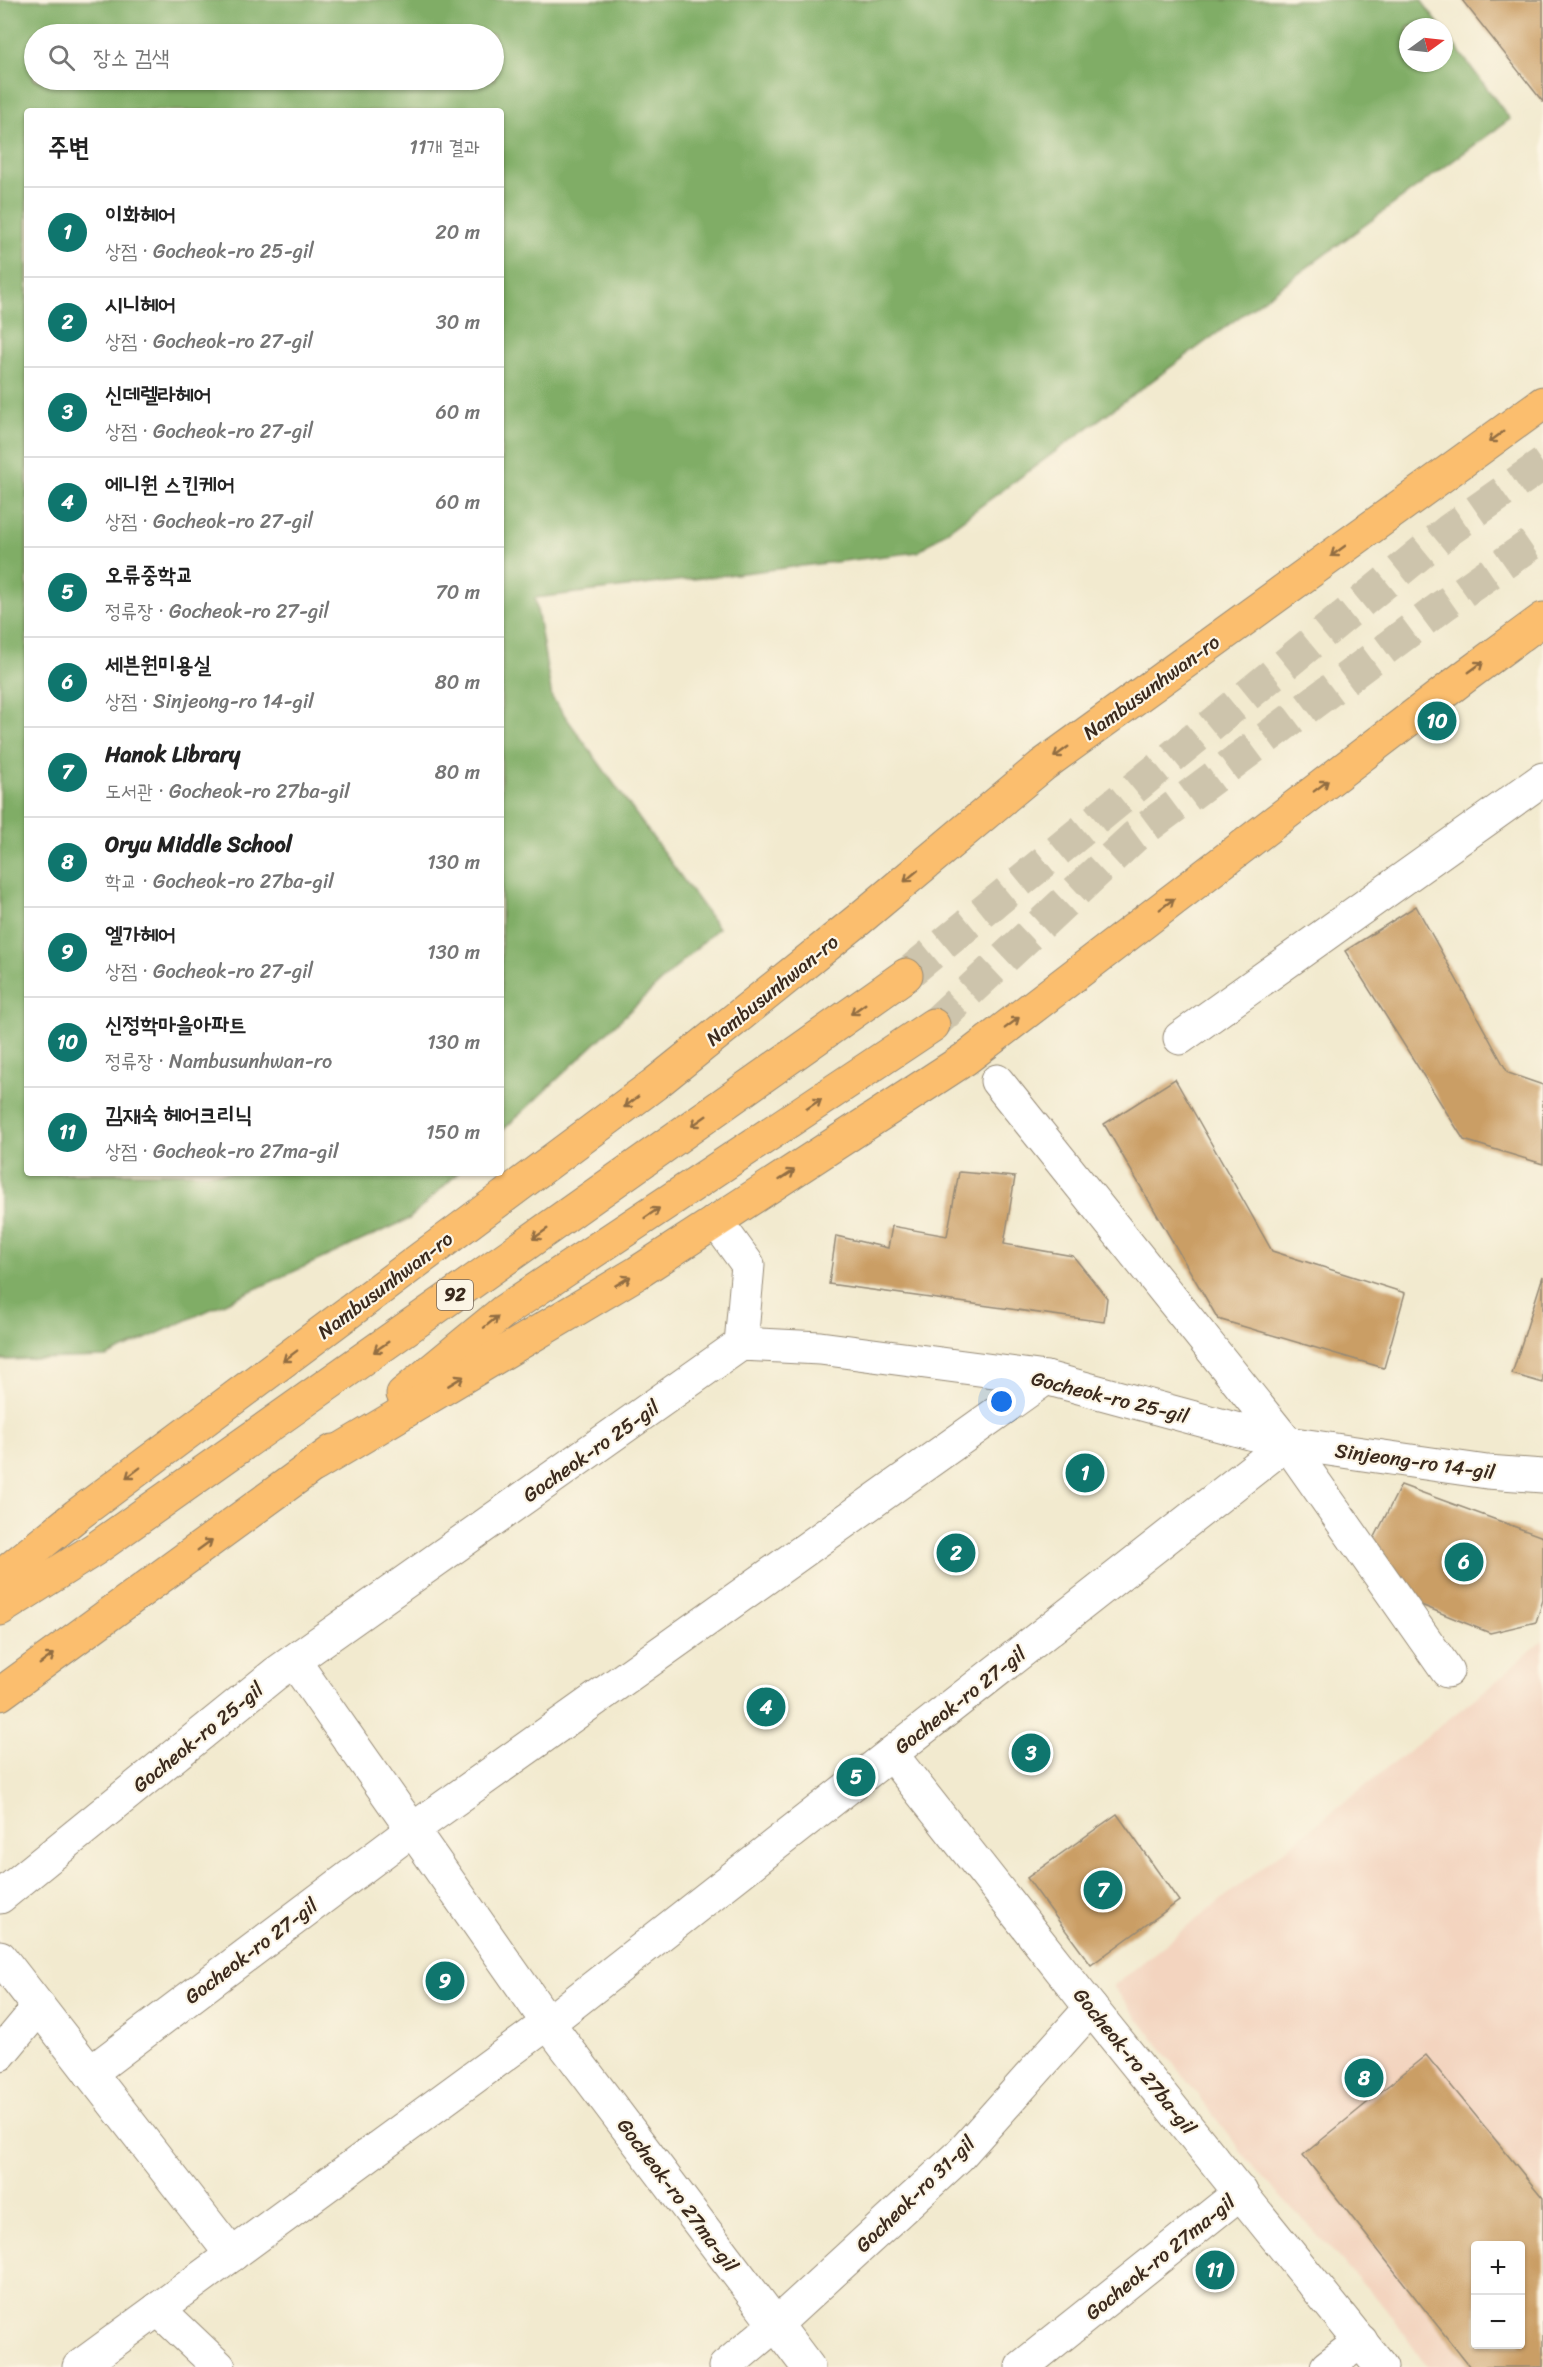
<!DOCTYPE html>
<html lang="ko">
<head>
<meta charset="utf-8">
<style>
  body { margin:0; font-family:Sriracha,"Poor Story",sans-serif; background:#f2f2f2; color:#222 }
  .controls { position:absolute; right:18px; bottom:18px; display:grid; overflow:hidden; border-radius:6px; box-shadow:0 2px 4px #0004 }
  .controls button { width:54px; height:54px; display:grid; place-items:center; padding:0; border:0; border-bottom:2px solid #e0e0e0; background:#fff; color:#222; font:30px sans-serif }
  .compass { position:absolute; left:1399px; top:18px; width:54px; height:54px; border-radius:50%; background:#fff; box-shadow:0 2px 4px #0004; rotate:75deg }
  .you { position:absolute; left:1002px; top:1402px; width:21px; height:21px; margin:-15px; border:4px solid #fff; border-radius:50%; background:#1a73e8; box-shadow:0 0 0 9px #1a73e833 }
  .badge { display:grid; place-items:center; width:39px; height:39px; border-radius:50%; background:#0f766e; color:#fff; font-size:20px; font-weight:700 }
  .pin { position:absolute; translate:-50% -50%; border:3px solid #fff; box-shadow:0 2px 6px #0006 }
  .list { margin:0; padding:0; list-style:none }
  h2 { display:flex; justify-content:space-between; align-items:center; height:78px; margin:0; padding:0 24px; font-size:26px }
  h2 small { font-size:20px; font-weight:400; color:#767676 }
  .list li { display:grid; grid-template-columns:39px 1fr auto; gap:18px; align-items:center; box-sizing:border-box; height:90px; padding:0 24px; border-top:2px solid #e0e0e0 }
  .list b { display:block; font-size:22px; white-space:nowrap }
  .list p { margin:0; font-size:20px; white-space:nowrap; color:#767676 }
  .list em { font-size:20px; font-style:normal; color:#767676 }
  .icon { flex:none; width:33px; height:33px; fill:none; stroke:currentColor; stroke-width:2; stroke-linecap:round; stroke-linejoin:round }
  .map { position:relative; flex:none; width:1543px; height:2367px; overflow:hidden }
  .search { position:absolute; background:#fff; box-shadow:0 2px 4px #0004; left:24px; top:24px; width:480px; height:66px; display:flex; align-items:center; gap:15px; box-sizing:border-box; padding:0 21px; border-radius:33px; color:#767676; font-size:22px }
  .panel { position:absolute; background:#fff; box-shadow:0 2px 4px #0004; left:24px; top:108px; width:480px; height:1068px; border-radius:6px }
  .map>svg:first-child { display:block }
  .built { fill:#f3d4bf; fill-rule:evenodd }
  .forest { fill:#80ad66; stroke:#5e6c42; stroke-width:1.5; fill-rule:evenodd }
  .building { fill:#ca9e65; fill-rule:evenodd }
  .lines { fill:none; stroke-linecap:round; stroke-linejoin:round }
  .major-tunnel { stroke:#cdc4ac; stroke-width:33; stroke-dasharray:33 16; stroke-linecap:butt }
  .minor-casing { stroke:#968a76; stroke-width:35 }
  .major-casing { stroke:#968a76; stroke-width:35 }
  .minor { stroke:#fff; stroke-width:33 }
  .major { stroke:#fbbe6e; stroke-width:33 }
  .oneway { stroke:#916d42 }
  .labels { text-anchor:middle; stroke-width:4.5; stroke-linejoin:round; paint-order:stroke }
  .shield { fill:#fcf5e5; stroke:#75675a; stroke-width:1.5 }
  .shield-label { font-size:18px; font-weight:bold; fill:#3b2a1e }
  .street-label { font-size:20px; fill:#3b2a1e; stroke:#fcf5e5 }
</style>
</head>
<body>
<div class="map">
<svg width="1543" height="2367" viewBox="0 0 1543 2367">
  <rect width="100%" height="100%" fill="#fcf5e5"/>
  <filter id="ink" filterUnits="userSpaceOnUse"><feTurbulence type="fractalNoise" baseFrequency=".0167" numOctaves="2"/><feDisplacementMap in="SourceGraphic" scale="12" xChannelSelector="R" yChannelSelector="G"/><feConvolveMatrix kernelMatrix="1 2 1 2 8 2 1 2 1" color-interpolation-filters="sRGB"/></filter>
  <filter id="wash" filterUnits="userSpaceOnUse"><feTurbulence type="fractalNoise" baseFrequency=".008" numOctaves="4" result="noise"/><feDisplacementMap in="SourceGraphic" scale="24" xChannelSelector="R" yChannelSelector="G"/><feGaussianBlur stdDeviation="1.35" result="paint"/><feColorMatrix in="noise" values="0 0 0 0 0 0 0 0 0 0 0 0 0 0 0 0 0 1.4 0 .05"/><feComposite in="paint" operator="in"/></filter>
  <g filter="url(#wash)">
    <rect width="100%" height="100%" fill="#f2eacf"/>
    <!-- built -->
    <path class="built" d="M1543,1640V2367H1427L1385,2307L1255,2169L1113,1986L1494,1683ZM1476,2246H1520V2344H1476Z"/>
    <!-- forest -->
    <path class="forest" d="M0,0H1421L1441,27H1408V63H1444V31L1510,119L918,552L535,598L552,698L718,928L501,1132V111H27V1173H458L409,1219L106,1357L0,1360ZM34,34H494V80H34Z"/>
    <g id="blocks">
      <!-- building -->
      <g class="building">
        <path d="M1462,0H1543V102Z"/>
        <path d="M1416,906L1508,1073L1543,1085V1164L1464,1140L1345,951Z"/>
        <path d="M1175,1079L1272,1251L1405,1293L1384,1368L1218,1319L1104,1124Z"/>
        <path d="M959,1172L1015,1177L1004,1244L1073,1256L1107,1298L1104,1322L829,1284L836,1236L888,1248L892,1226L947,1236Z"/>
        <path d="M1543,1276V1383L1512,1374Z"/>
        <path d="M1401,1485L1543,1537V1600L1536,1622L1490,1633L1409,1600L1367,1553Z"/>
        <path d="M1117,1814L1179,1901L1091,1965L1027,1878Z"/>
        <path d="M1426,2055L1543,2198V2367H1470L1303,2155ZM1476,2246H1520V2344H1476Z"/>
      </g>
    </g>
  </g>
  <g filter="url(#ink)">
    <use href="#blocks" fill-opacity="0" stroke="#968a76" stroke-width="1.5"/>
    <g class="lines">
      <!-- major-tunnel -->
      <g class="major-tunnel">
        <path d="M906,975L1449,530L1543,464"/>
        <path d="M933,1025L1134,837L1444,605L1543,536"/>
      </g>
      <!-- minor casing -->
      <g class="minor-casing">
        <g id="minor">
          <path d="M1180,1038L1543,779"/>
          <path d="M997,1081L1287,1443L1447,1671"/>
          <path d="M716,1221L748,1265L741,1344"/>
          <path d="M294,1661L548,2023L808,2367"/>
          <path d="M891,1754L1091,2008L1381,2367"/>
          <path d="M0,1897L275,1674L741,1344L820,1348L1046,1378L1287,1443L1487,1472L1543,1476"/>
          <path d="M0,1957L232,2255"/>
          <path d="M0,2054L39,2007"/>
          <path d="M90,2073L412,1830L1046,1378"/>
          <path d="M158,2309L219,2367"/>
          <path d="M79,2367L548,2023L1287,1443"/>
          <path d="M725,2367L775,2325L959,2156L1091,2008"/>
          <path d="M1022,2367L1241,2192"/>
          <path d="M1327,2367L1361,2341"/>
        </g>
      </g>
      <!-- major casing -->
      <g class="major-casing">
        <g id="major">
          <path d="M403,1394L504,1311L933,1025"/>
          <path d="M315,1465L637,1273L965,1059L1467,675L1543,619"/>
          <path d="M0,1577L77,1515L656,1083L857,921L1043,765L1543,403"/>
          <path d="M0,1609L95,1549L906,975"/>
          <path d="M0,1694L333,1451"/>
        </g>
      </g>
      <!-- minor -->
      <use href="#minor" class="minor"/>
      <!-- major -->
      <use href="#major" class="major"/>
    </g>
    <!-- one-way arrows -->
    <defs><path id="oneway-shaft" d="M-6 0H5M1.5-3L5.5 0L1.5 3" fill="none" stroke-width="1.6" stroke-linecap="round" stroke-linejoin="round" transform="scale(1.5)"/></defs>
    <g class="oneway">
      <use href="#oneway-shaft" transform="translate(1496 437) rotate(144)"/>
      <use href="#oneway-shaft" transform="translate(1338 551) rotate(144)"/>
      <use href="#oneway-shaft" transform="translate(1476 667) rotate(-36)"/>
      <use href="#oneway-shaft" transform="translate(1061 752) rotate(144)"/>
      <use href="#oneway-shaft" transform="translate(1321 786) rotate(-37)"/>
      <use href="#oneway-shaft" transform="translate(911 876) rotate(140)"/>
      <use href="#oneway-shaft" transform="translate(1167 904) rotate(-37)"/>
      <use href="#oneway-shaft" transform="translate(858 1009) rotate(145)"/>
      <use href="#oneway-shaft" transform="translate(1012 1023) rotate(-37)"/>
      <use href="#oneway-shaft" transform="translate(631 1102) rotate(143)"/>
      <use href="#oneway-shaft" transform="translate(814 1104) rotate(-34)"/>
      <use href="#oneway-shaft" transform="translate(699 1121) rotate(145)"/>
      <use href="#oneway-shaft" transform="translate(787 1175) rotate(-33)"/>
      <use href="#oneway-shaft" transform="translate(652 1213) rotate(-34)"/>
      <use href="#oneway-shaft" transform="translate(540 1234) rotate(145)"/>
      <use href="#oneway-shaft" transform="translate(623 1281) rotate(-31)"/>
      <use href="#oneway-shaft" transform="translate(491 1322) rotate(-39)"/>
      <use href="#oneway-shaft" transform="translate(381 1347) rotate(145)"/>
      <use href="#oneway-shaft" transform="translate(290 1356) rotate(143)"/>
      <use href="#oneway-shaft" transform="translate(456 1381) rotate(-31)"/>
      <use href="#oneway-shaft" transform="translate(133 1473) rotate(143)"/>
      <use href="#oneway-shaft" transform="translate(205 1545) rotate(-36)"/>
      <use href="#oneway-shaft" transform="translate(47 1659) rotate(-36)"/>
    </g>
  </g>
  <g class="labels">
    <!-- shield labels -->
    <rect class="shield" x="437" y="1280" width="36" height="30" rx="4.5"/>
    <g class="shield-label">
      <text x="455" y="1301">92</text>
    </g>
    <!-- street labels -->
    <g class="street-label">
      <text transform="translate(1151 687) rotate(-36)" y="7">Nambusunhwan-ro</text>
      <text transform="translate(772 990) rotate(-39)" y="7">Nambusunhwan-ro</text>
      <text transform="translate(385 1285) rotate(-37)" y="7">Nambusunhwan-ro</text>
      <text transform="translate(1110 1397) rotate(14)" y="7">Gocheok-ro 25-gil</text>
      <text transform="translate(591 1451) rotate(-35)" y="7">Gocheok-ro 25-gil</text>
      <text transform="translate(1415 1461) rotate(8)" y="7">Sinjeong-ro 14-gil</text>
      <text transform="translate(960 1700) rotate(-38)" y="7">Gocheok-ro 27-gil</text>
      <text transform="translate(198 1737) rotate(-39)" y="7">Gocheok-ro 25-gil</text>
      <text transform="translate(251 1951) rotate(-37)" y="7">Gocheok-ro 27-gil</text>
      <text transform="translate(1135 2061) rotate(51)" y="7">Gocheok-ro 27ba-gil</text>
      <text transform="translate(915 2194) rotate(-44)" y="7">Gocheok-ro 31-gil</text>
      <text transform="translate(678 2195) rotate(53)" y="7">Gocheok-ro 27ma-gil</text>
      <text transform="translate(1160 2257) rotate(-39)" y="7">Gocheok-ro 27ma-gil</text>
    </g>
  </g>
</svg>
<div class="controls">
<button>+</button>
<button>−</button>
</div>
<svg class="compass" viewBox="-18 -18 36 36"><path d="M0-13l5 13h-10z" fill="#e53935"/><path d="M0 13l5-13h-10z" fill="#767676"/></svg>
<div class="you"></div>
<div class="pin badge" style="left:1085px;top:1473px">1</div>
<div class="pin badge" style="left:956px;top:1553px">2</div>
<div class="pin badge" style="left:1031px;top:1753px">3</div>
<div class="pin badge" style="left:766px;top:1707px">4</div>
<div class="pin badge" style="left:856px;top:1777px">5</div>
<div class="pin badge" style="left:1464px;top:1562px">6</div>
<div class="pin badge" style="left:1103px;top:1890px">7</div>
<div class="pin badge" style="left:1364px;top:2078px">8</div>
<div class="pin badge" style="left:445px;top:1981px">9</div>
<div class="pin badge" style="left:1437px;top:721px">10</div>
<div class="pin badge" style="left:1215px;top:2270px">11</div>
<div class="search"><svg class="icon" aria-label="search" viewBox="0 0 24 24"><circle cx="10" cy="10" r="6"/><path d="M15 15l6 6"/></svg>장소 검색</div>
<section class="panel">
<h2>주변<small>11개 결과</small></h2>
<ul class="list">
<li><span class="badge">1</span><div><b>이화헤어</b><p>상점 · Gocheok-ro 25-gil</p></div><em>20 m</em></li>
<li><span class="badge">2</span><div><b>시니헤어</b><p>상점 · Gocheok-ro 27-gil</p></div><em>30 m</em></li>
<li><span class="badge">3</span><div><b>신데렐라헤어</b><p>상점 · Gocheok-ro 27-gil</p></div><em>60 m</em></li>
<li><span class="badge">4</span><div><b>에니원 스킨케어</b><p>상점 · Gocheok-ro 27-gil</p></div><em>60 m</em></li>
<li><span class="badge">5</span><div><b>오류중학교</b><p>정류장 · Gocheok-ro 27-gil</p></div><em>70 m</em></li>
<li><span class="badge">6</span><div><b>세븐원미용실</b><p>상점 · Sinjeong-ro 14-gil</p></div><em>80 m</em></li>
<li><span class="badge">7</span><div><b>Hanok Library</b><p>도서관 · Gocheok-ro 27ba-gil</p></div><em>80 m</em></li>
<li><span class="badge">8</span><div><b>Oryu Middle School</b><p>학교 · Gocheok-ro 27ba-gil</p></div><em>130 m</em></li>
<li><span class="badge">9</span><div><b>엘가헤어</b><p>상점 · Gocheok-ro 27-gil</p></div><em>130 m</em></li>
<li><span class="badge">10</span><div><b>신정학마을아파트</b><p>정류장 · Nambusunhwan-ro</p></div><em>130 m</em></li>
<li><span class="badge">11</span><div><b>김재숙 헤어크리닉</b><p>상점 · Gocheok-ro 27ma-gil</p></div><em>150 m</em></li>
</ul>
</section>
</div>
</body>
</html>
